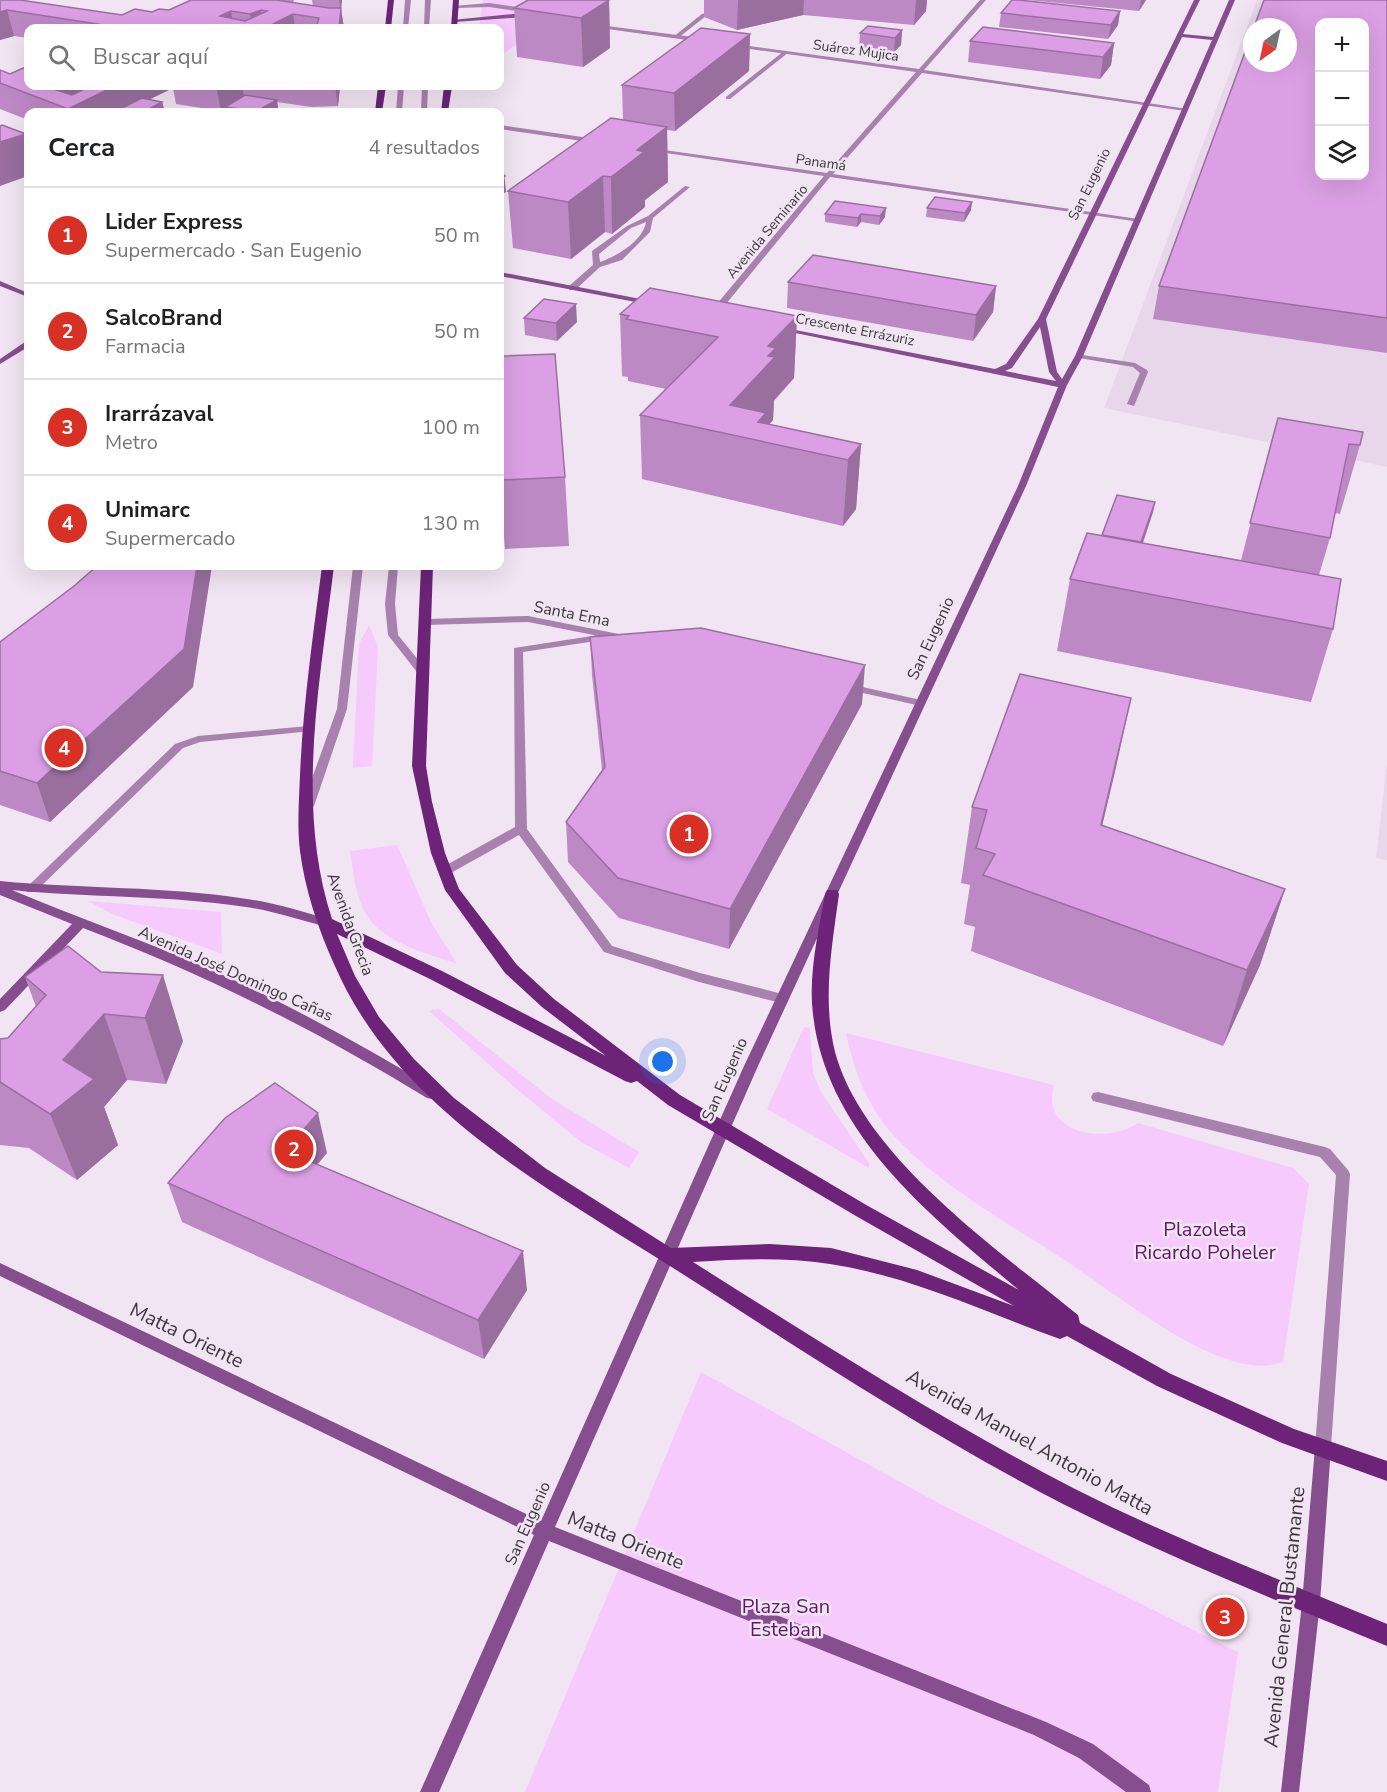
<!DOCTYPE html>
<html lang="es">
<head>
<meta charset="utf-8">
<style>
  body { margin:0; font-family:"Nunito Sans",sans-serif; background:#f2f2f2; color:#202124 }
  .controls { position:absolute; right:18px; top:18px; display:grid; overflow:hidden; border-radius:12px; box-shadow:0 6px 24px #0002 }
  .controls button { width:54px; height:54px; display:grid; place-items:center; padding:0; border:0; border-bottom:2px solid #e0e0e0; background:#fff; color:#202124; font:30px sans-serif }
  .compass { position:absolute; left:1243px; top:18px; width:54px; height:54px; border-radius:50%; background:#fff; box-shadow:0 6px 24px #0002; rotate:213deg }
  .you { position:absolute; left:663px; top:1062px; width:21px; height:21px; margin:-15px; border:4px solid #fff; border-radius:50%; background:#1a73e8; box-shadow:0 0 0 9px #1a73e833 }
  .badge { display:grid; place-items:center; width:39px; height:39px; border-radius:50%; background:#d93025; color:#fff; font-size:20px; font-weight:700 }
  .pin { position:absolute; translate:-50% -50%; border:3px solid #fff; box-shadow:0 2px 6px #0006 }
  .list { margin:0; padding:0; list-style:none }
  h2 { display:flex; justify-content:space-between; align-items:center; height:78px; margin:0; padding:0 24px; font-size:26px }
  h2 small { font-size:20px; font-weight:400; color:#757577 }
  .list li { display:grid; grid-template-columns:39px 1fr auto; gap:18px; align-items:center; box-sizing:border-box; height:96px; padding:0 24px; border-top:2px solid #e0e0e0 }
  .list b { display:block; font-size:22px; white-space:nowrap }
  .list p { margin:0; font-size:20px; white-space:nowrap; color:#757577 }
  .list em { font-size:20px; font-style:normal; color:#757577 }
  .icon { flex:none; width:33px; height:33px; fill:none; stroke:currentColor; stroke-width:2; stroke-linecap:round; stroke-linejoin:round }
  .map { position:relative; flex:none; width:1387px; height:1792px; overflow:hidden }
  .search { position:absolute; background:#fff; box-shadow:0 6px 24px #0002; left:24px; top:24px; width:480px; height:66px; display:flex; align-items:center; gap:15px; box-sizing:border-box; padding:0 21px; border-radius:12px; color:#757577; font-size:22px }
  .panel { position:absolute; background:#fff; box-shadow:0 6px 24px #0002; left:24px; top:108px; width:480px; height:462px; border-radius:12px }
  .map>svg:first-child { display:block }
  .built { fill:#e8d7eb; fill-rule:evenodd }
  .green { fill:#f6cafc }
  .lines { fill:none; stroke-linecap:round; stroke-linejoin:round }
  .lane { fill:#a881ae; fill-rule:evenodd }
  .street { fill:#a881ae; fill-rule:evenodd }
  .secondary { fill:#864d8f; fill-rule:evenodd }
  .primary { fill:#6c2378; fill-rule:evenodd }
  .wall { fill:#bd89c5 }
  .shaded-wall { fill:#9a6fa0 }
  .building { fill:#dc9fe5; stroke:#9a6fa0; stroke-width:1.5; fill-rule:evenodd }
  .labels { text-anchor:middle; stroke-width:5; stroke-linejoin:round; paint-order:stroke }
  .far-street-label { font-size:14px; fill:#3c373d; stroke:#f2e5f3 }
  .street-label { font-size:16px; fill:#3c373d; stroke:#f2e5f3 }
  .near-park-label { font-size:20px; fill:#5f176b; stroke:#f2e5f3 }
  .near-street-label { font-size:20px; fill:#3c373d; stroke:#f2e5f3 }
</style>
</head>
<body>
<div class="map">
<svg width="1387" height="1792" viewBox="0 0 1387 1792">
  <rect width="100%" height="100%" fill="#f2e5f3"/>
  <!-- built -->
  <g class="built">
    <path d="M1257,0H1387V467L1104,408ZM1320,22H1364V176H1320ZM1252,27H1288V63H1252Z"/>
    <path d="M1387,763V860L1376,858Z"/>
  </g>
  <!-- green -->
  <g class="green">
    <path d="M483,0H542L548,22L500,56V28H479Z"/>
    <path d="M369,625L378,647L372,766L353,768L359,644Z"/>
    <path d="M397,845L431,922L457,964C421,951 373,941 360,901C354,885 353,867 350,851Z"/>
    <path d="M88,901L221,912L222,954L112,914Z"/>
    <path d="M439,1009L552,1099L639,1152L629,1168L581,1142L513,1086L429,1011Z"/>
    <path d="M804,1027L810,1028L813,1073L821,1092L869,1163V1168L767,1109Z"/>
    <path d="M846,1033L1054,1085C1039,1134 1107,1145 1138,1123L1293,1168L1309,1184L1283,1362C1262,1369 1242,1365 1221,1357C1171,1339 1111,1291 1066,1261C1010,1224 942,1187 896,1138C868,1108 854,1072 846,1033Z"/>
    <path d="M701,1372L942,1505L1238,1652L1218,1792H525Z"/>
  </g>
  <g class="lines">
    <!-- lane -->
    <g class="lane">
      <path d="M405,0H411L408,28H403Z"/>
      <path d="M425,0H431L429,28H424Z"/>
      <path d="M720,9L722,12L706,16L678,38L673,37L702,14Z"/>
      <path d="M784,51L789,52L730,99H726V97Z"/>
      <path d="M398,86H404L402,112H396Z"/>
      <path d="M422,86H428L427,112H421Z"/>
      <path d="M685,186L690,187L653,218L650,232L622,260L600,267L575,290H569V286L593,265L592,251L627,226L648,216ZM646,222C643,241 617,256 600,262L599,254L631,228Z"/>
      <path d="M1076,354L1135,363L1147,370L1148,372L1134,406L1127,404L1140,373L1133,367L1079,358H1076Z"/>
      <path d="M353,566H363L347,709L314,806L308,810L302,806L337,709Z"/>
      <path d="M389,566H398L395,604L398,635L428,672L429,674L428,676H420L388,635L385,604Z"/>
      <path d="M605,634L609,635V639L523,652L527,829L612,946L700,973L786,995L787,998L786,1001L781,1003L699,982L604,952L519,835L449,874H441L439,871L441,868L515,827L514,648Z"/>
      <path d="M308,726L312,727L313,729L312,731L200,742L183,748L35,892H27L25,889L175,744L198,736Z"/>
      <path d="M1098,1092L1325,1147L1330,1149L1348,1170L1350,1174L1331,1447L1329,1452L1323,1454L1317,1452L1315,1447L1336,1175L1320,1157L1093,1101L1091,1097L1093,1093Z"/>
    </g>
    <!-- street -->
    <g class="street">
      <path d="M980,0H986L924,70L1188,109L1185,111L922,73L833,174L1138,219L1141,221L1140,222L830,177L717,315H711V311L824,176L652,151L650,150V148L827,173L916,72L736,47L734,44L919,69Z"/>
      <path d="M489,3L530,9L533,11L530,13L489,7L456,8L453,6Z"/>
      <path d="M591,24L701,38L704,40L701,42L593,27Z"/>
      <path d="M500,125L596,139L599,141L596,143L500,129Z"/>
      <path d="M528,616L624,635L629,638L624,641L528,622L426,625L421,622L426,619Z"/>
      <path d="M849,684L921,700L926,703L921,706L845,689L844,687Z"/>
    </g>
    <!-- secondary -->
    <g class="secondary">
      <path d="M548,0H555L524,17L455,22L452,20L523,13Z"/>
      <path d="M1194,0H1200L1183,34L1213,37L1229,0H1235L1083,356L1067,385L1026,486L758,1066L555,1527L1046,1722L1093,1744L1149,1785L1151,1792H1126L1079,1758L1034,1735L549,1541L439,1792H420L534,1535L0,1276V1263L541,1521L744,1066L1018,486L1058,387L776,329L780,327L995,369L1006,364L1038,319ZM1182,37L1212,40L1075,356L1062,379L1057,372L1046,319ZM1040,327L1049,372L1056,381L1005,371L1012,368Z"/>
      <path d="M500,272L651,301L655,303L651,305L500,276Z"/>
      <path d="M0,281L28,293V297L0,286Z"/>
      <path d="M25,342H28V347L0,364V359Z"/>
      <path d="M0,881C82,889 165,886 247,899C276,903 303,912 331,920L333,923L331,926L327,927C300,920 274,911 246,907C169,895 90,898 12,890C76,917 143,940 207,968C287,1003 362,1045 437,1090L439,1094L437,1098L432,1099L427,1098C314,1029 206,975 83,928L5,1010L0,1012V999L72,924L0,895Z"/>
      <path d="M1323,1440L1329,1442L1331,1447L1320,1603L1299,1792H1281L1302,1603L1315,1447L1317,1442Z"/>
    </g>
    <!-- primary -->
    <g class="primary">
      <path d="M388,0H394L391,28H385Z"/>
      <path d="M453,0H459L457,28H451Z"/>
      <path d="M378,86H386L382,112H375Z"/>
      <path d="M444,86H452L448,112H441Z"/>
      <path d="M322,566H334C320,682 295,806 332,919L442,971L606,1056L542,1007L505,973L445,890L431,853L412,766L421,566H433L426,766L432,802L445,853L459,889L517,965L554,999L680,1095L868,1206L1019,1290C929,1215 820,1129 812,1003C810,967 819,929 825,894L827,890H837L839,894C832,946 822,999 835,1052C863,1156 997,1249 1078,1315L1080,1323L1171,1374L1294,1429L1387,1461V1481L1282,1443L1157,1386L1067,1336L1060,1339C985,1312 910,1276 830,1264C785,1257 739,1259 693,1262C818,1341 943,1421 1075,1489C1176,1540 1282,1580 1387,1624V1646C1278,1601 1168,1557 1063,1504C931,1436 806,1353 681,1273C553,1191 397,1111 334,964C318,928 305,890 300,851C297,826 299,801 300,775C303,705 313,636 322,566ZM337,934L430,979L625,1081L631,1083L637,1081L668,1105L856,1216L1014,1306L917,1270L831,1248L770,1244L671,1248L545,1168L454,1098L414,1059L379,1017L355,976Z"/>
    </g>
  </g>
  <!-- wall -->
  <g class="wall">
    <path d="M0,0L122,15L169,10L191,0H294L293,3L313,6L312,0H342L341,9L344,28H28V38L14,36L0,40Z"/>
    <path d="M609,0L610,48L583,67L517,57L514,8Z"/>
    <path d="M704,0H927L926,11L914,25L803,15L737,30L704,17Z"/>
    <path d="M1028,0H1146L1139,11Z"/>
    <path d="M1387,0V353L1153,319L1159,286Z"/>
    <path d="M1120,11L1118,25L1108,39L999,27L1001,13Z"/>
    <path d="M902,30L901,45L894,52L859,48L860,33Z"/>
    <path d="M750,34L749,71L675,131L667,130L668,182L645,200V207L612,234L605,232L571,259L513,248L508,191L623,120L622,85Z"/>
    <path d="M970,41L1114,43L1111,65L1100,79L968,62Z"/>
    <path d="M0,70L10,74L28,86H340L338,106L311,107L277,102L278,108L270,112H226L225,109L221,111L176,104L173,88L149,99L162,102L164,109L158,112H28V120L0,109Z"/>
    <path d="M835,201L885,217L879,225L861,222L857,227L825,222V214Z"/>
    <path d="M927,208L971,210L964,222L926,217Z"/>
    <path d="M788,282L996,286L993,312L973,341L787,308Z"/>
    <path d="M620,314L797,316L794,378L774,401L773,420L769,424L861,444L856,509L843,526L642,479L640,415L666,389L628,381V377L622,376Z"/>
    <path d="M524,318L577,322L557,341L525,335Z"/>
    <path d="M500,356L565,477L569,546L505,549L500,487Z"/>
    <path d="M1278,418L1360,445L1340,514L1335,513L1330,538L1319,575L1333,629L1311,702L1057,651L1070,579L1102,535L1155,502L1153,512L1143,543L1241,560Z"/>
    <path d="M590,637L862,704L729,949L619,918L568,862L566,822L602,770L592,675Z"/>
    <path d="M0,642L193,687L50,822L0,805Z"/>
    <path d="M1131,698L1102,826L1285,889L1260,965L1223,1046L971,951L975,927L964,924L970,885L961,883L972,807Z"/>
    <path d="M68,946L183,1041L166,1084L127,1080L104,1107L118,1145L77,1180L29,1148L0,1145V1039L8,1038L36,1007L25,977Z"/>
    <path d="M327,1153L317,1165L527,1290L484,1359L182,1222L168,1183Z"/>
  </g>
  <!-- shaded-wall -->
  <g class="shaded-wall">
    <path d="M339,0H342L341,9L344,28H339L341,11Z"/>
    <path d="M609,0L610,48L583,67L581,18Z"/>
    <path d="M738,0H804L803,15L737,30Z"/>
    <path d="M916,0H927L926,11L914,25Z"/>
    <path d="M1141,0H1146L1139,11Z"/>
    <path d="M7,10L14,36L0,40V12Z"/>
    <path d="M261,10L264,28H253L250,14Z"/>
    <path d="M231,11L234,28L220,16Z"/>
    <path d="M1120,11L1118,25L1108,39L1111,25Z"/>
    <path d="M293,14L295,28H265Z"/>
    <path d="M902,30L901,45L894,52L895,38Z"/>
    <path d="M750,34L749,71L675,131L674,93Z"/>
    <path d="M1114,43L1111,65L1100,79L1103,57Z"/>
    <path d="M44,86H114L65,108Z"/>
    <path d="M115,86H172L173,88L124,112H68V109Z"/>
    <path d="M216,86H242L244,97L225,107V109L221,111Z"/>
    <path d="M335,86H340L338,106Z"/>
    <path d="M277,100L278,108L270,112H257V111Z"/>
    <path d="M162,102L164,109L158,112H150L149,109Z"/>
    <path d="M667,127L668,182L645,200V207L612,234L611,177L637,150Z"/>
    <path d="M26,134L28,145V176L0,186V142Z"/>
    <path d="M503,162L506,192L500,196V166Z"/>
    <path d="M603,176L605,232L571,259L568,202Z"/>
    <path d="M972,202L971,210L964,222L965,213Z"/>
    <path d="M886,208L885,217L879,225L880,216Z"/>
    <path d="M861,214V222L857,227L858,218Z"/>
    <path d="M996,286L993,312L973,341L976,315Z"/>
    <path d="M576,304L577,322L557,341L556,323Z"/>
    <path d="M797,316L794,378L774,400L773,420L766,428L730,405L768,346Z"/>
    <path d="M861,444L856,509L843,526L848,460Z"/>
    <path d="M1155,502L1153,512L1134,568L1136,558Z"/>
    <path d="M197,566H212L193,687L50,822L37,783Z"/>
    <path d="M865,665L862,704L729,949L730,909Z"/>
    <path d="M1131,698L1115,772L1084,901L1101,825Z"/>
    <path d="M1285,889L1260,965L1223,1046L1247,970Z"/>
    <path d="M163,975L183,1041L166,1084L145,1018Z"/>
    <path d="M104,1014L127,1080L104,1107L118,1145L77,1180L50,1114L63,1060Z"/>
    <path d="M318,1113L327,1153L295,1190L285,1151Z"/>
    <path d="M523,1251L527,1290L484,1359L478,1320Z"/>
  </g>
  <!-- building -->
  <g class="building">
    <path d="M0,0H20L122,15L135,9L152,12L159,9L169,10L191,0H276L329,8H341L339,28H316L319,18L293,14L265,28H121H123L7,10L0,12ZM261,10L267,11L245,21L220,16L231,11L250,14Z"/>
    <path d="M528,0H609L581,18L514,8Z"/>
    <path d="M1012,0H1019L1120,11L1111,25L1001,13Z"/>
    <path d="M1264,0H1387V318L1159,286L1252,33V63H1288V27H1254ZM1320,22H1365V176H1320Z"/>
    <path d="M868,26L902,30L895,38L860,33Z"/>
    <path d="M983,27L1114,43L1103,57L970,41Z"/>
    <path d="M701,28L750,34L674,93L622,85Z"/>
    <path d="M28,66V86H44L72,95L91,86H115L68,109L0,83V70L10,74Z"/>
    <path d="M245,95L277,100L257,111L225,107Z"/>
    <path d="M142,98L162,102L149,109L157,110L152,112H114Z"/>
    <path d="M611,118L667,127L637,150L644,152L611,177L603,176L568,202L508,191Z"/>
    <path d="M2,125L26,134L0,142V126Z"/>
    <path d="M502,144L503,162L500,166V145Z"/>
    <path d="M500,173L505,176L500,179Z"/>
    <path d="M935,197L972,202L965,213L927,208Z"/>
    <path d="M835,201L886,208L880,216L861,214L858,218L825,214Z"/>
    <path d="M813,255L996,286L976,315L788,282Z"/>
    <path d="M650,288L797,316L768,346L776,348L768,356L775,357L730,405L766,413L758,422L861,444L848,460L640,415L718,337L626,319L629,316L620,314Z"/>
    <path d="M544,299L576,304L556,323L524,318Z"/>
    <path d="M555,354L565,477L500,480V356Z"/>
    <path d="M1278,418L1363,432L1360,445L1349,444L1330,538L1250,523Z"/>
    <path d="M1117,495L1155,502L1141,542L1102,535Z"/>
    <path d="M1087,533L1341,579L1333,629L1070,579Z"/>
    <path d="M97,566H197L184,649L37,783L0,771V642L74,586Z"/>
    <path d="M701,628L865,665L730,909L618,878L566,822L605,767L590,637Z"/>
    <path d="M1020,674L1131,698L1101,825L1285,889L1247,970L983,875L995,854L976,848L987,810L972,807Z"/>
    <path d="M68,946L101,972L163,975L145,1018L104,1014L63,1060L94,1079L50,1114L0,1082V1039L8,1038L46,995L25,977Z"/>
    <path d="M275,1083L318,1113L285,1151L523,1251L478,1320L168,1183L225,1118Z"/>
  </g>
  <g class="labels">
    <!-- far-street labels -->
    <g class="far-street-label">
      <text transform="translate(856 50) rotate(8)" y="5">Suárez Mujica</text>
      <text transform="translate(821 162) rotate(8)" y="5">Panamá</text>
      <text transform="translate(1089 184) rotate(-64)" y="5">San Eugenio</text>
      <text transform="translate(767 231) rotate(-50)" y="5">Avenida Seminario</text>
      <text transform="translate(855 329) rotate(11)" y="5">Crescente Errázuriz</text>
    </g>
    <!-- street labels -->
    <g class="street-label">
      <text transform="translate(572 613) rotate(11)" y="6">Santa Ema</text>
      <text transform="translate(930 638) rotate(-65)" y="6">San Eugenio</text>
      <text transform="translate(351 924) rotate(70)" y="6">Avenida Grecia</text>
      <text transform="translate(236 973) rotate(24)" y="6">Avenida José Domingo Cañas</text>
      <text transform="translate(724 1079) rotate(-66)" y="6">San Eugenio</text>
      <text transform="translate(527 1523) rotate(-66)" y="6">San Eugenio</text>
    </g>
    <!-- near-park labels -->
    <g class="near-park-label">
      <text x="1205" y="1236">Plazoleta<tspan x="1205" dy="23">Ricardo Poheler</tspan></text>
      <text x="786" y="1613">Plaza San<tspan x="786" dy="23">Esteban</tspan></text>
    </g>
    <!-- near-street labels -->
    <g class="near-street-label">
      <text transform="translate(187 1335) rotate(26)" y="7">Matta Oriente</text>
      <text transform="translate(1030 1442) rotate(29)" y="7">Avenida Manuel Antonio Matta</text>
      <text transform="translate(626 1540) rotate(22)" y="7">Matta Oriente</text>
      <text transform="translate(1284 1617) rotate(-84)" y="7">Avenida General Bustamante</text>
    </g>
  </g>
</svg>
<div class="controls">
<button>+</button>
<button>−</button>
<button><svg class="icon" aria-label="layers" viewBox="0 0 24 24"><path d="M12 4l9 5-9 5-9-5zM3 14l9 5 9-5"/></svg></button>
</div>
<svg class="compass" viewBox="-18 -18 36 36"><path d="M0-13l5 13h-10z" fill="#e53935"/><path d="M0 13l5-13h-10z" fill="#757577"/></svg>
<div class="you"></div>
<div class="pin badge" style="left:689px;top:834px">1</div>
<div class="pin badge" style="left:294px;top:1149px">2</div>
<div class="pin badge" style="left:1225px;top:1617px">3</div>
<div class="pin badge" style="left:64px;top:748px">4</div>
<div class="search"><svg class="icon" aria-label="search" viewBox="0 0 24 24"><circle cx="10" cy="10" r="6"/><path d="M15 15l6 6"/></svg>Buscar aquí</div>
<section class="panel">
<h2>Cerca<small>4 resultados</small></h2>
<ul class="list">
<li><span class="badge">1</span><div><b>Lider Express</b><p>Supermercado · San Eugenio</p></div><em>50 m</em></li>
<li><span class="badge">2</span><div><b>SalcoBrand</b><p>Farmacia</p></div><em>50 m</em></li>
<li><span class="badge">3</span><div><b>Irarrázaval</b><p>Metro</p></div><em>100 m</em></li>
<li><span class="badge">4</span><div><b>Unimarc</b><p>Supermercado</p></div><em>130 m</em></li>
</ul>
</section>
</div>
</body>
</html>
